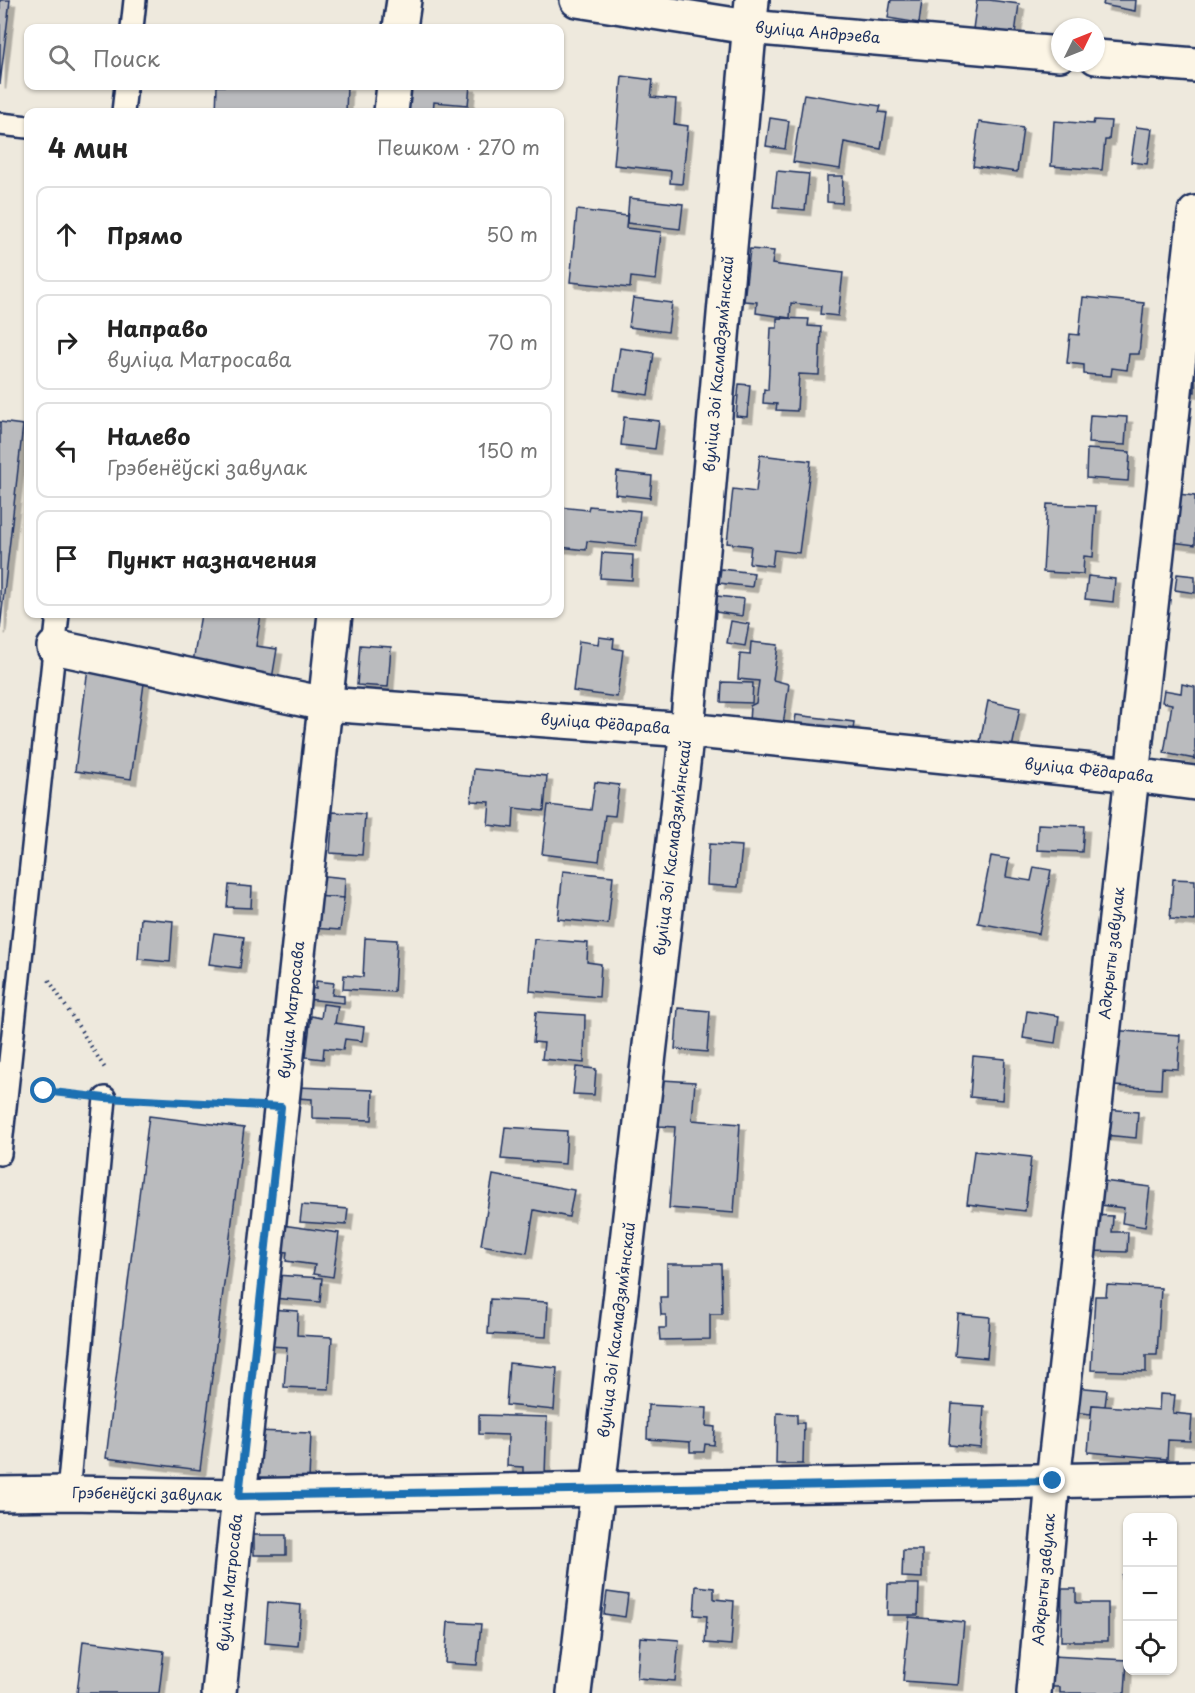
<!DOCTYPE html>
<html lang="ru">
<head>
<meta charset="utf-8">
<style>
  body { margin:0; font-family:"Playpen Sans",sans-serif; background:#f2f2f2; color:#222 }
  .controls { position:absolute; right:18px; bottom:18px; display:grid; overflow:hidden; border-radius:12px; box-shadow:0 2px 4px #0004 }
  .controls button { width:54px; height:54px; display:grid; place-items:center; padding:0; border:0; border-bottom:2px solid #e0e0e0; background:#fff; color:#222; font:30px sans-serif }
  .compass { position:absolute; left:1051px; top:18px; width:54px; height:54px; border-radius:50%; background:#fff; box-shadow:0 2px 4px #0004; rotate:47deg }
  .stop { position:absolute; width:18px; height:18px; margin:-14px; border:4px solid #1f6fb2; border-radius:50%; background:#fff }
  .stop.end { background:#1f6fb2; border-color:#fff; box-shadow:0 2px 6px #0008 }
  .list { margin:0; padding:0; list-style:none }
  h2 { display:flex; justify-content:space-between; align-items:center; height:78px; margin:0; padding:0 24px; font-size:26px }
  h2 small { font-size:20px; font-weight:400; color:#767676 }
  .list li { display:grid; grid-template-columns:39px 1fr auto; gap:18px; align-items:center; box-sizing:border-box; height:96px; margin:0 12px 12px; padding:0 12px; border:2px solid #e0e0e0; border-radius:12px }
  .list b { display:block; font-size:22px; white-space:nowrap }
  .list p { margin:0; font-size:20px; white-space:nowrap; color:#767676 }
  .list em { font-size:20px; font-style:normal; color:#767676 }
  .icon { flex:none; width:33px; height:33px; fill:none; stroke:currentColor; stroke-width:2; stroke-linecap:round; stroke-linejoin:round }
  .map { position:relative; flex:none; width:1195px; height:1693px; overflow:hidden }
  .search { position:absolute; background:#fff; box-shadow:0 2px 4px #0004; left:24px; top:24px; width:540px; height:66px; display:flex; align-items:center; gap:15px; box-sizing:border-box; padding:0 21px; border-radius:12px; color:#767676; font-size:22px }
  .panel { position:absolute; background:#fff; box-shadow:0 2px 4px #0004; left:24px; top:108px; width:540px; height:510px; border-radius:12px }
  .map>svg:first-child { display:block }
  .building { fill:#babbbe; stroke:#1b2f5e; stroke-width:1.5; filter:url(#shadow) }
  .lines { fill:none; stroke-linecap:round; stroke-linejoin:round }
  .service-casing { stroke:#1b2f5e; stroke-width:26 }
  .minor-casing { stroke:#1b2f5e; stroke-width:38 }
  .path { stroke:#1b2f5e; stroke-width:4; stroke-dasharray:1.5 4.5; stroke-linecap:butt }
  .service { stroke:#fcf5e5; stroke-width:21 }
  .minor { stroke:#fcf5e5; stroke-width:33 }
  .route { stroke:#1f6fb2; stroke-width:8 }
  .labels { text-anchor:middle; stroke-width:5; stroke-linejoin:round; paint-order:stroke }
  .street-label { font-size:15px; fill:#1b2f5e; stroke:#fcf5e5 }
</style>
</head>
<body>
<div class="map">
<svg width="1195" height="1693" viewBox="0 0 1195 1693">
  <defs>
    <filter id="shadow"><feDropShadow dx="5.5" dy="5.5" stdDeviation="0" flood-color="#0004"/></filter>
  </defs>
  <rect width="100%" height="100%" fill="#eee9dd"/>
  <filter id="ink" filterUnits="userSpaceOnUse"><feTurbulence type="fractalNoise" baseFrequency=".0167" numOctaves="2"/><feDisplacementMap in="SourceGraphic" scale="12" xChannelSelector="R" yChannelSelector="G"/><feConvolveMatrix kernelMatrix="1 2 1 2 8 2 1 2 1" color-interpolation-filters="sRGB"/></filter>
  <g filter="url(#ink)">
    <!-- building -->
    <g class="building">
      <path d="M0,0H10L0,84Z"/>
      <path d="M891,0H922L919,23L888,18Z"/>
      <path d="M977,0H989L1019,4L1015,34L973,29Z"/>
      <path d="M1104,0H1136L1135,11L1103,5Z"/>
      <path d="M622,76L653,80L651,97L676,99L674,124L688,126L682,184L670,183L671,171L614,165Z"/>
      <path d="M217,86H347L346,112H216Z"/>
      <path d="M404,86H470L468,105L434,102L433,112L402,111Z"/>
      <path d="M804,94L881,106L879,112L887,113L881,149L844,142L840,169L793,162Z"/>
      <path d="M770,118L789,121L785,149L766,146Z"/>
      <path d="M1094,120L1111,121L1109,140H1105L1102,170L1051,166L1054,121L1093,124Z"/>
      <path d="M979,122L1023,128L1017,172L973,166Z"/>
      <path d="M1136,127L1152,129L1147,164L1131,162Z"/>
      <path d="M777,171L809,174L805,210L773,207Z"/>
      <path d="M827,176H843L842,203L827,202Z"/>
      <path d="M629,198L683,204L680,229L627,223Z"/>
      <path d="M577,210L627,216L626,228L661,232L656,280L631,277L630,288L570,282Z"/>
      <path d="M750,249L774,251L772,264L843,273L838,316L820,314L821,306L791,303L790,318L756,313L757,302L744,301Z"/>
      <path d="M1083,297L1144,303L1139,354H1129L1127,370L1112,368L1111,376L1084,374V365L1067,363L1070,334L1079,335Z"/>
      <path d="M633,298L672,303L668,332L629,327Z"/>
      <path d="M777,318L809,319L808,326L821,327L819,375L799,374L797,411L776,410L777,404L763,403L764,389L768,390L771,328H777Z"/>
      <path d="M620,348L654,353L648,395L614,390Z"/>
      <path d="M1195,360V392L1187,391Z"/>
      <path d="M739,384L750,385L747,417L736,416Z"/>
      <path d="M1090,415L1127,417L1125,445L1088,443Z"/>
      <path d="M624,417L659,421L655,449L621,445Z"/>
      <path d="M0,422L23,425L0,629Z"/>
      <path d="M1087,449L1130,452L1128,481L1086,478Z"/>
      <path d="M760,455L811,461L799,553L774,550L772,566L749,563L751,546L727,543L733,489L756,492Z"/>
      <path d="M617,472L652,476L650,498L615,494Z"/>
      <path d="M1178,494L1195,496V545L1172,542Z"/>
      <path d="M1047,504L1096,506L1093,557L1084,556L1083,574L1043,572Z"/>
      <path d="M589,506L640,511L636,546L587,541L586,550L560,547V507L588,510Z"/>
      <path d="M602,553L633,555L632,580L600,578Z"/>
      <path d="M721,569L754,573L752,587L719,583Z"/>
      <path d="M1177,574L1195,576V593L1175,590Z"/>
      <path d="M1088,576L1115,579L1113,602L1085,599Z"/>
      <path d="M717,596L744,599L742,616L716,612Z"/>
      <path d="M201,614H261L256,646L277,649L271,685L191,674Z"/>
      <path d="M731,621L749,624L745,646L727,643Z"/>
      <path d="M599,637L614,639L613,648L623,650L617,697L573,691L579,641L598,644Z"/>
      <path d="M751,642L778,645L773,680L789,684L783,725L749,722L750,706L756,703L759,681L738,679L740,654L750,655Z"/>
      <path d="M360,645L391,647L388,687L357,685Z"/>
      <path d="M88,668L145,676L131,779L75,771Z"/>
      <path d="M722,682L753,683L752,703L721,702Z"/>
      <path d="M1182,684L1195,687V759L1164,753L1172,704L1162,702L1164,690L1181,693Z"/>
      <path d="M988,701L1020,708L1012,748L980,742Z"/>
      <path d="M796,715L854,722L852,738L794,728Z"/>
      <path d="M474,769L547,776L544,811L514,808L513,828L488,825L490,802L471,801Z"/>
      <path d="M595,782L619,785L615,816L605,815L599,861L542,854L548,805L591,810Z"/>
      <path d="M333,812L365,814L362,855L330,853Z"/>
      <path d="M1038,824L1084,826L1082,852L1037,850Z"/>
      <path d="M709,844L742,846L738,887L707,885Z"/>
      <path d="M991,856L1009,859L1006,877L1031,881L1034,867L1051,870L1039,934L978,923Z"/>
      <path d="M563,871L613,876L608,924L558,919Z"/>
      <path d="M316,875L345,878L344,898L314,896Z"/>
      <path d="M1173,879L1195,880V921L1170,919Z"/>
      <path d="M229,885L252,887L251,908L227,907Z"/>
      <path d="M314,896L344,898L340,930L312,928Z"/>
      <path d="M141,918L173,921L170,962L138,959Z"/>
      <path d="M214,933L244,937L240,968L209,964Z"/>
      <path d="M365,938L397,940L394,992L343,989L344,975L363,977Z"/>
      <path d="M534,939L588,943L587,962L601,964L599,997L530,991Z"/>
      <path d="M316,981L334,983L332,995L344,996V1003L306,999L308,987L316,989Z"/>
      <path d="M323,1004L338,1006L335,1023L364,1027L362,1041L345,1039L343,1050L324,1048L323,1059L306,1057L311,1016L321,1018Z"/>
      <path d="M678,1008L710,1011L707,1052L675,1049Z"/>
      <path d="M1027,1011L1059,1016L1055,1043L1023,1038Z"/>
      <path d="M536,1012L585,1015L584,1063L542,1059L544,1043L533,1042Z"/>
      <path d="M1109,1030L1180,1035L1178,1069L1162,1068L1161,1089L1114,1086Z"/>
      <path d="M973,1056L1005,1059L1002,1100L970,1097Z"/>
      <path d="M576,1067L596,1069L594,1095L573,1094Z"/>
      <path d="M662,1080L695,1082L692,1120L740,1124L734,1213L669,1208L675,1127L659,1126Z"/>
      <path d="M297,1087L373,1090L372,1120L312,1118V1099L296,1098Z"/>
      <path d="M1107,1109L1138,1112L1136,1138L1104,1135Z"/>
      <path d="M149,1116L244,1128L200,1470L106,1458Z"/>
      <path d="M505,1127L567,1131L565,1164L501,1159Z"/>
      <path d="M974,1151L1031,1157L1025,1211L967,1204Z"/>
      <path d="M493,1175L574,1190L569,1217L534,1210L527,1253L481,1245Z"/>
      <path d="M1103,1181L1150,1187L1145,1227L1122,1223L1124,1208L1100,1205Z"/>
      <path d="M302,1205L348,1209L346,1225L300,1222Z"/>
      <path d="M1093,1215L1113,1216L1112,1232H1128L1127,1252L1091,1251Z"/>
      <path d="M282,1225L339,1233L333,1277L313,1274L315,1265L286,1261L287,1252L279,1251Z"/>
      <path d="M667,1264H721L722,1314H710V1339L660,1340L659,1328H666V1315H661L660,1297H667Z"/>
      <path d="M275,1275L322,1278L320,1302L272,1298Z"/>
      <path d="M1107,1285L1161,1288L1157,1355H1146V1372L1091,1370L1095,1296H1106Z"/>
      <path d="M490,1299L548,1302L546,1337L488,1334Z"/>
      <path d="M269,1309L298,1311L297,1335L332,1337L329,1389L284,1387L287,1347L268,1346Z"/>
      <path d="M958,1314L990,1317L987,1358L955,1355Z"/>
      <path d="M509,1363L557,1368L554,1410L506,1405Z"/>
      <path d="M1074,1387L1107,1390L1105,1406L1092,1405L1091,1414L1072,1412Z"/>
      <path d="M1160,1394L1175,1395L1173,1413L1192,1415L1190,1441L1168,1440L1167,1459L1088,1452L1092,1405L1159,1410Z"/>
      <path d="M952,1404L984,1406L981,1448L949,1445Z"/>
      <path d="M648,1405L707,1408L706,1426L715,1427L714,1445L705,1444L704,1452H690V1442L647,1439Z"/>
      <path d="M777,1413L797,1414V1423H804L803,1464H776Z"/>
      <path d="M479,1415L547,1417L545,1475L523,1474V1467L507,1466L508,1435L479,1434Z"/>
      <path d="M255,1431L311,1433L309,1479L253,1477Z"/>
      <rect x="254" y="1535" width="32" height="20"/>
      <path d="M903,1550H922V1578L902,1577Z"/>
      <path d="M1128,1574V1596H1124L1122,1575Z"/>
      <path d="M888,1584H919L918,1615H887Z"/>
      <path d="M696,1586L714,1588V1599L734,1601L731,1645L705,1643L707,1616L694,1615Z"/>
      <path d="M1062,1589H1076V1603H1108V1641H1061Z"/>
      <path d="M607,1592L628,1595L625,1617L604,1614Z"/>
      <path d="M268,1602L301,1605L298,1646L265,1643Z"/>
      <path d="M909,1617L964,1622L958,1685L903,1681Z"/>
      <path d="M448,1622L481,1624L477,1665L445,1663Z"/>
      <path d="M640,1637L679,1640L675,1681L637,1678Z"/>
      <path d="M83,1641L164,1651L159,1693H77Z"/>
      <path d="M1052,1656L1127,1660L1125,1693H1060V1687H1050Z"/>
    </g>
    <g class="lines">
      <!-- service casing -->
      <g class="service-casing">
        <g id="service">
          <path d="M132,28L135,0"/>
          <path d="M123,112L126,86"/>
          <path d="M0,124L28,127"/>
          <path d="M0,1154L58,614"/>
          <path d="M68,1493L105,1098"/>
        </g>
      </g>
      <!-- minor casing -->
      <g class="minor-casing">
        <g id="minor">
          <path id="s1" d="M577,0L748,27L1060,54"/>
          <path d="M400,28L404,0"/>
          <path d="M1096,57L1195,65"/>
          <path d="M391,112L394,86"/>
          <path id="s2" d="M54,647L325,704L687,730L1133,775L1195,783"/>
          <path id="s3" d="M0,1494L68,1493L239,1496L1195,1478"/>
          <path id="s4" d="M219,1693L239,1496L335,614"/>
          <path d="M574,1693L687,730L752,0"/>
          <path id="s5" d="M1034,1693L1053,1481L1195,213"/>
        </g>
      </g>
      <!-- path -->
      <g class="path">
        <path d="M49,980L106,1070"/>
        <path d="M34,1090L77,1094"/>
        <path d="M132,1099L248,1106"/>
      </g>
      <!-- service -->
      <use href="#service" class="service"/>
      <!-- minor -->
      <use href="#minor" class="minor"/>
    </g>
  </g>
  <g class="lines" filter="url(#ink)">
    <!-- route -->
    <path class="route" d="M44,1091L105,1098L281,1107L239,1496L1053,1481"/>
  </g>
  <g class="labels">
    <!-- street labels -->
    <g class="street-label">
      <text dy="5" stroke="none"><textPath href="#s1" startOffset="243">вуліца Андрэева</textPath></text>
      <text transform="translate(719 364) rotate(-85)" y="5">вуліца Зоі Касмадзямʼянскай</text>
      <text dy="5" stroke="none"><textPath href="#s2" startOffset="558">вуліца Фёдарава</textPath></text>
      <text dy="5" stroke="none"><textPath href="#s2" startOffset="1044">вуліца Фёдарава</textPath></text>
      <text transform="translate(673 848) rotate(-83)" y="5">вуліца Зоі Касмадзямʼянскай</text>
      <text dy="5" stroke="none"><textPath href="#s5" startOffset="744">Адкрыты завулак</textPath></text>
      <text dy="5" stroke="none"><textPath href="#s4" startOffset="687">вуліца Матросава</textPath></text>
      <text transform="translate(617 1330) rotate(-83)" y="5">вуліца Зоі Касмадзямʼянскай</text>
      <text dy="5" stroke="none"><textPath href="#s3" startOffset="147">Грэбенёўскі завулак</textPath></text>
      <text dy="5" stroke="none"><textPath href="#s5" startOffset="114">Адкрыты завулак</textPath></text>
      <text dy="5" stroke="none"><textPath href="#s4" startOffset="111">вуліца Матросава</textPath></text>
    </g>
  </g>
</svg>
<div class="controls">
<button>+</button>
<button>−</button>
<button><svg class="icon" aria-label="locate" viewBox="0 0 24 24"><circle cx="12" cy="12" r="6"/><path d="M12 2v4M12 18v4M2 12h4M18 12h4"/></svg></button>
</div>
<svg class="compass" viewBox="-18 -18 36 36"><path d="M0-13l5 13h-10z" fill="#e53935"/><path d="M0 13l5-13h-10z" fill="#767676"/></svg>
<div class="stop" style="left:44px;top:1091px"></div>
<div class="stop end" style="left:1053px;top:1481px"></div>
<div class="search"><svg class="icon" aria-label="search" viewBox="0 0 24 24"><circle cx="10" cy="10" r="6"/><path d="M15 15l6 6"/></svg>Поиск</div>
<section class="panel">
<h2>4 мин<small>Пешком · 270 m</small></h2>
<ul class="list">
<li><svg class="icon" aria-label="ahead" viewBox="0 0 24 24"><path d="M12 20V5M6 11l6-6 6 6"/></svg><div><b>Прямо</b></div><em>50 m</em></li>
<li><svg class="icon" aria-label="right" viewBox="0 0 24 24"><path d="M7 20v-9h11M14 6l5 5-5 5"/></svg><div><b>Направо</b><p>вуліца Матросава</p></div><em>70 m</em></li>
<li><svg class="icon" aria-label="left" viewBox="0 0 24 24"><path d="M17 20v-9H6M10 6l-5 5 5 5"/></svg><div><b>Налево</b><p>Грэбенёўскі завулак</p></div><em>150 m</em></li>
<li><svg class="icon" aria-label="arrive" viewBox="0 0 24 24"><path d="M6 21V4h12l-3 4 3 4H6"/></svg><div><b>Пункт назначения</b></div></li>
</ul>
</section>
</div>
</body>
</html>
